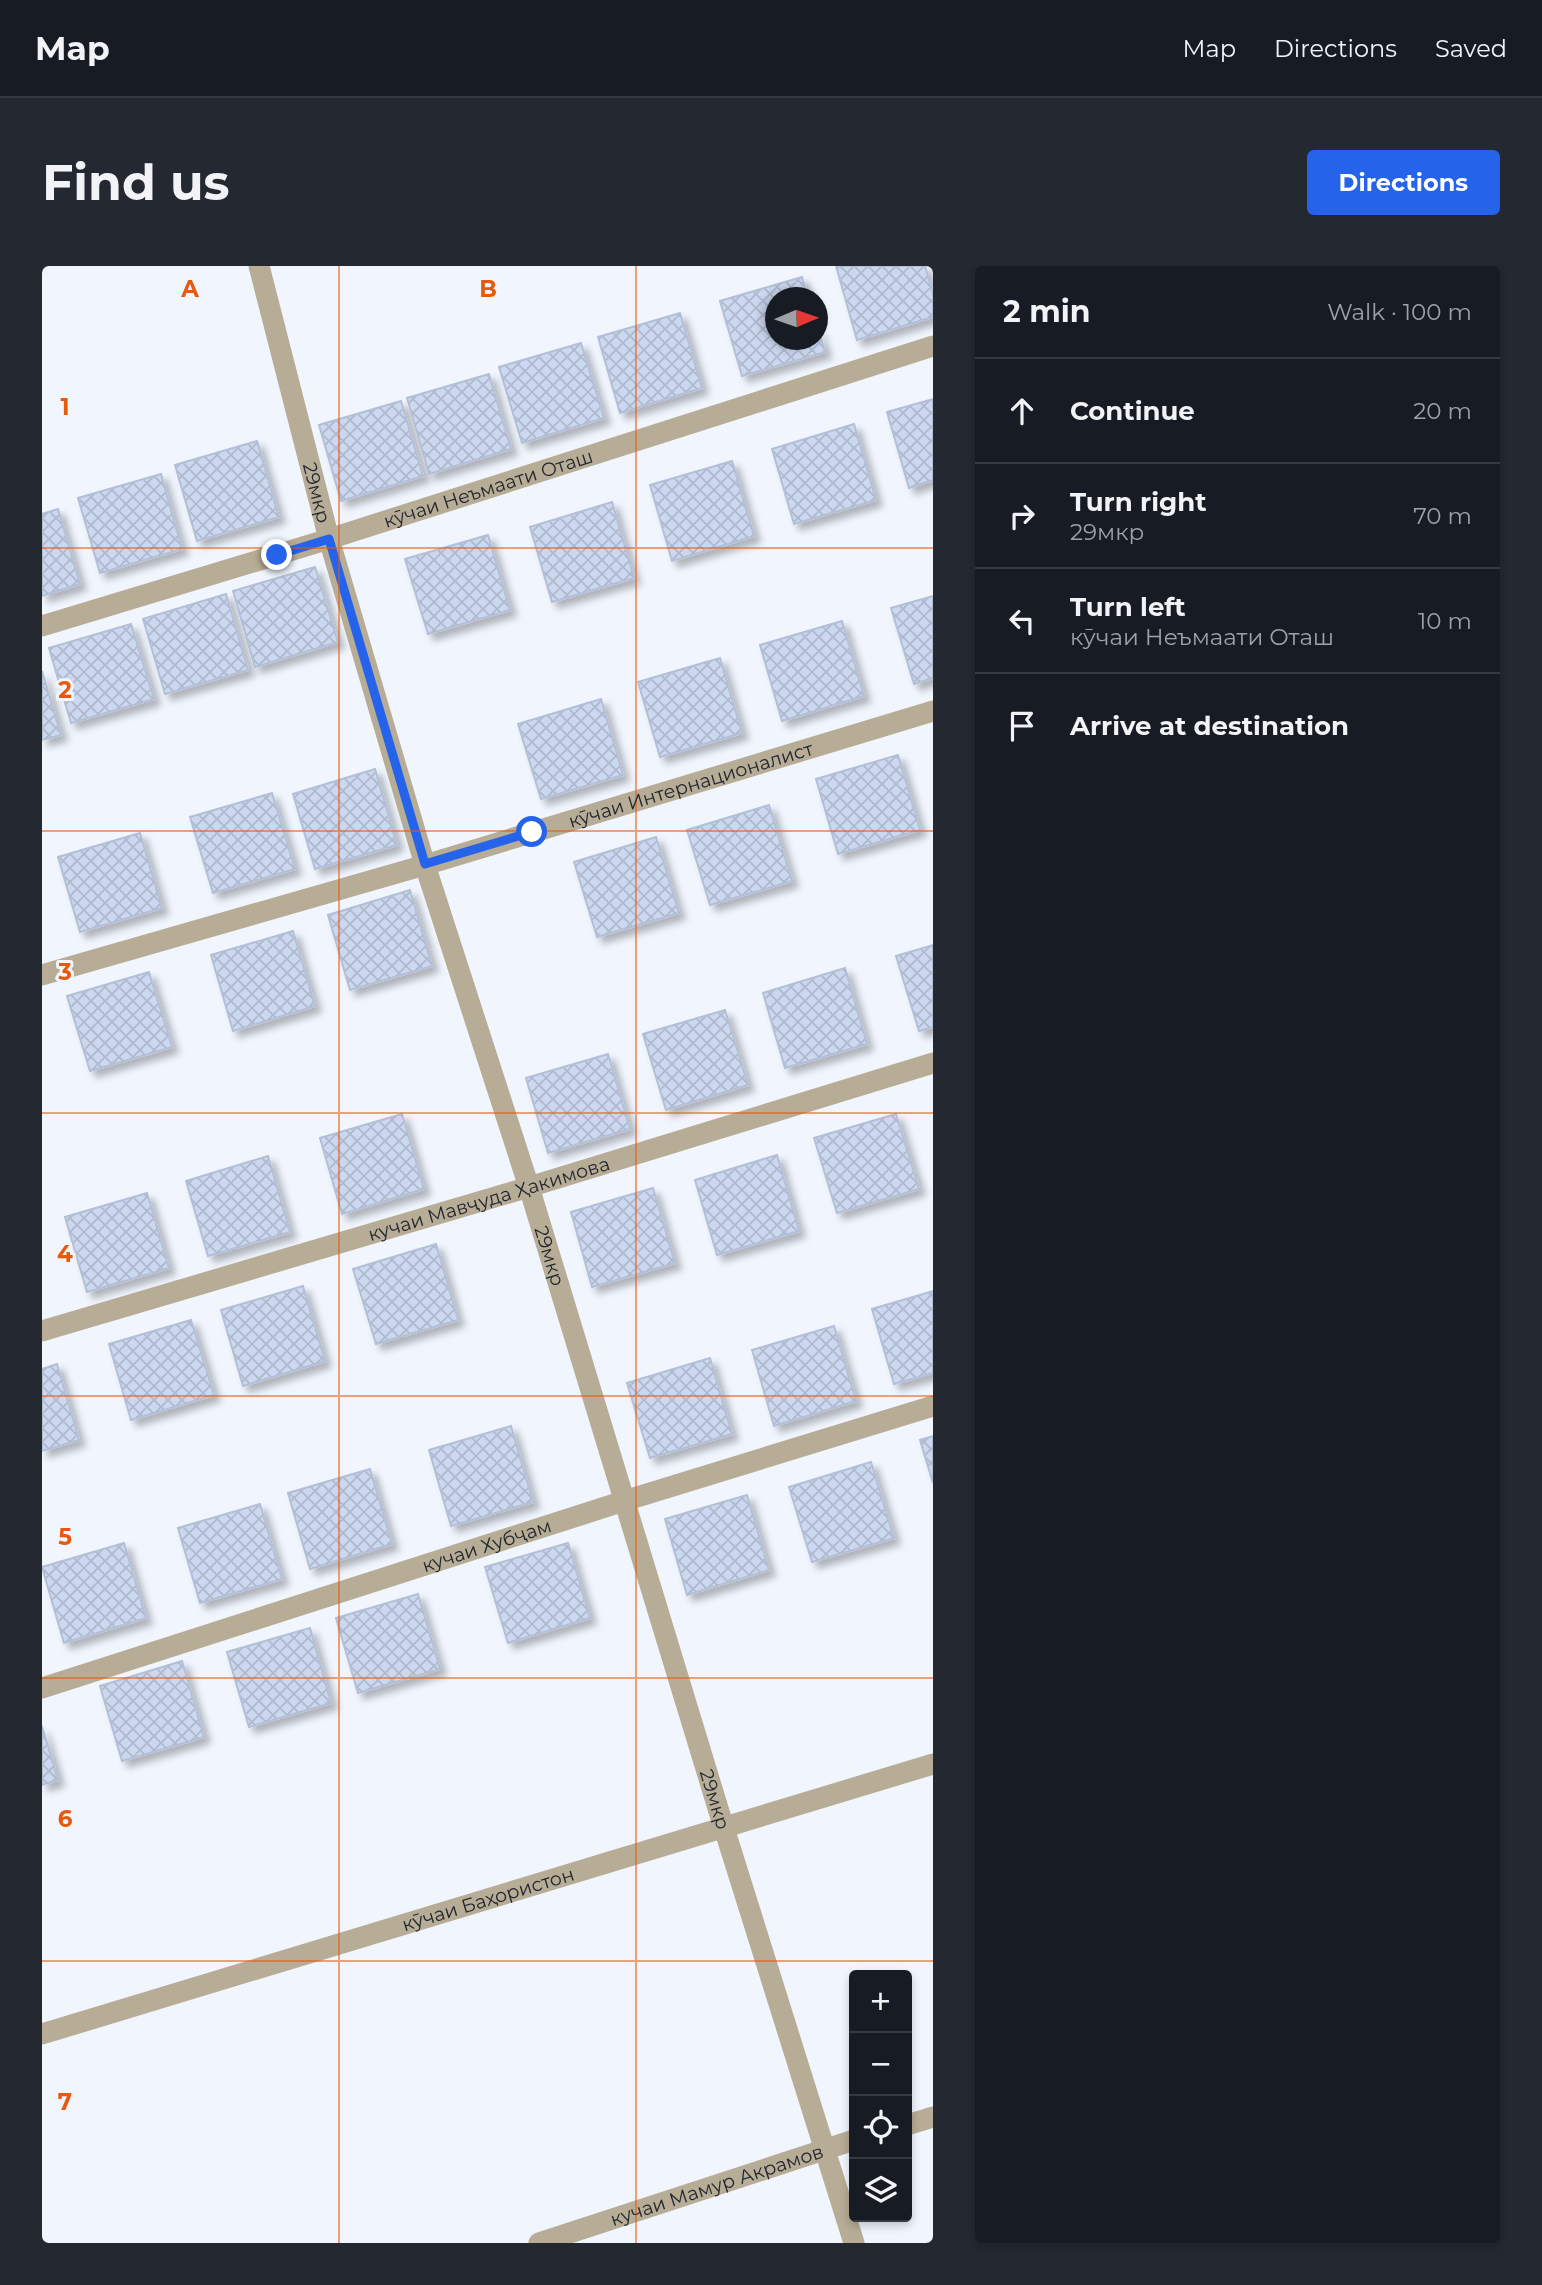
<!DOCTYPE html>
<html lang="en">
<head>
<meta charset="utf-8">
<style>
  body { margin:0; font-family:Montserrat,sans-serif; background:#242831; color:#f1f3f6 }
  .controls { position:absolute; right:21px; bottom:21px; display:grid; overflow:hidden; border-radius:7px; box-shadow:0 4px 10px #0003 }
  .controls button { width:63px; height:63px; display:grid; place-items:center; padding:0; border:0; border-bottom:2px solid #363941; background:#171b24; color:#f1f3f6; font:35px sans-serif }
  .compass { position:absolute; left:723px; top:21px; width:63px; height:63px; border-radius:50%; background:#171b24; box-shadow:0 4px 10px #0003; rotate:88deg }
  .stop { position:absolute; width:21px; height:21px; margin:-16px; border:5px solid #2563eb; border-radius:50%; background:#fff }
  .stop.end { background:#2563eb; border-color:#fff; box-shadow:0 2px 7px #0008 }
  .list { margin:0; padding:0; list-style:none }
  h2 { display:flex; justify-content:space-between; align-items:center; height:91px; margin:0; padding:0 28px; font-size:30px }
  h2 small { font-size:23px; font-weight:400; color:#9ea1a6 }
  .list li { display:grid; grid-template-columns:46px 1fr auto; gap:21px; align-items:center; box-sizing:border-box; height:105px; padding:0 28px; border-top:2px solid #363941 }
  .list b { display:block; font-size:26px; white-space:nowrap }
  .list p { margin:0; font-size:23px; white-space:nowrap; color:#9ea1a6 }
  .list em { font-size:23px; font-style:normal; color:#9ea1a6 }
  .icon { flex:none; width:38px; height:38px; fill:none; stroke:currentColor; stroke-width:2; stroke-linecap:round; stroke-linejoin:round }
  .map { position:relative; flex:none; width:891px; height:1977px; overflow:hidden; border-radius:7px }
  header { display:flex; align-items:center; gap:42px; box-sizing:border-box; height:98px; padding:0 35px; background:#171b24; border-bottom:2px solid #363941 }
  header strong { font-size:33px }
  nav { display:flex; gap:38px; margin-inline-start:auto; font-size:24px }
  .intro { display:flex; align-items:center; justify-content:space-between; box-sizing:border-box; height:168px; padding:0 42px }
  h1 { margin:0; font-size:49px }
  .button { padding:18px 32px; border-radius:7px; background:#2563eb; color:#fff; font-size:24px; font-weight:700 }
  main { display:flex; gap:42px; padding:0 42px }
  aside { flex:1; background:#171b24; border-radius:7px; box-shadow:0 4px 10px #0003 }
  .map>svg:first-child { display:block }
  .building { fill:url(#building-cross-hatch); stroke:#b3bfd6; stroke-width:2; filter:url(#shadow) }
  .lines { fill:none; stroke-linecap:round; stroke-linejoin:round }
  .minor { stroke:#b7ac95; stroke-width:21 }
  .route { stroke:#2563eb; stroke-width:9 }
  .grid { fill:none; stroke:#e8590c; stroke-width:2; stroke-opacity:0.55 }
  .labels { text-anchor:middle; stroke-width:6; stroke-linejoin:round; paint-order:stroke }
  .street-label { font-size:19px; fill:#22272f; stroke:#f0f5fe }
  .grid-label { font-size:23px; text-anchor:middle; font-weight:bold; fill:#e8590c; stroke:#f0f5fe; stroke-width:6; stroke-linejoin:round; paint-order:stroke }
</style>
</head>
<body>
<header>
<strong>Map</strong>
<nav><a>Map</a><a>Directions</a><a>Saved</a></nav>
</header>
<div class="intro"><h1>Find us</h1><a class="button">Directions</a></div>
<main>
<div class="map">
<svg width="891" height="1977" viewBox="0 0 891 1977">
  <defs>
    <pattern id="building-cross-hatch" width="8" height="8" patternUnits="userSpaceOnUse" patternTransform="scale(1.75)"><rect width="8" height="8" fill="#ccd8ef"/><path d="M0 0l8 8M0 8l8-8" fill="none" stroke="#afb9cd"/></pattern>
    <filter id="shadow"><feDropShadow dx="6" dy="6" stdDeviation="3.5" flood-color="#0004"/></filter>
  </defs>
  <rect width="100%" height="100%" fill="#f0f5fe"/>
  <!-- building -->
  <g class="building">
    <path d="M794,0H883L891,28V51L815,74Z"/>
    <path d="M760,11L766,32H734V74H776V62L783,86L700,110L678,35Z"/>
    <path d="M638,47L660,122L578,147L556,71Z"/>
    <path d="M539,77L562,152L480,177L457,101Z"/>
    <path d="M447,108L469,183L387,208L365,132Z"/>
    <path d="M891,133V214L867,222L845,146Z"/>
    <path d="M359,135L381,210L299,235L277,159Z"/>
    <path d="M812,158L834,234L752,258L730,183Z"/>
    <path d="M215,175L237,251L155,275L133,199Z"/>
    <path d="M690,195L712,270L630,295L608,219Z"/>
    <path d="M119,208L140,283L58,307L36,232Z"/>
    <path d="M570,236L592,312L510,336L488,261Z"/>
    <path d="M16,243L38,318L0,330V248Z"/>
    <path d="M446,269L468,344L386,368L363,293Z"/>
    <path d="M273,301L296,376L213,401L191,325Z"/>
    <path d="M184,328L206,404L123,428L101,353Z"/>
    <path d="M891,330V412L872,418L849,342Z"/>
    <path d="M800,355L822,430L740,455L718,379Z"/>
    <path d="M89,358L112,433L29,457L7,382Z"/>
    <path d="M678,392L700,467L618,491L596,416Z"/>
    <path d="M0,405L19,469L0,474Z"/>
    <path d="M559,433L581,509L499,533L476,458Z"/>
    <path d="M856,489L878,564L796,588L774,513Z"/>
    <path d="M333,503L355,579L273,603L251,528Z"/>
    <path d="M230,527L253,603L171,627L148,551Z"/>
    <path d="M727,539L750,615L668,639L645,564Z"/>
    <path d="M98,567L120,642L38,666L16,591Z"/>
    <path d="M614,571L637,647L555,671L532,596Z"/>
    <path d="M368,624L390,700L308,724L286,649Z"/>
    <path d="M251,665L273,740L191,765L169,689Z"/>
    <path d="M891,679V761L877,765L854,690Z"/>
    <path d="M803,702L825,778L743,802L721,727Z"/>
    <path d="M107,706L130,781L48,805L25,730Z"/>
    <path d="M683,744L706,819L624,844L601,768Z"/>
    <path d="M566,788L588,863L506,887L484,812Z"/>
    <path d="M360,848L382,923L300,948L278,872Z"/>
    <path d="M854,848L877,923L795,947L772,872Z"/>
    <path d="M735,889L757,965L675,989L653,914Z"/>
    <path d="M226,890L248,966L166,990L144,915Z"/>
    <path d="M611,922L633,997L550,1021L529,946Z"/>
    <path d="M105,927L127,1002L45,1026L23,951Z"/>
    <path d="M394,978L416,1054L334,1078L311,1003Z"/>
    <path d="M261,1020L283,1095L201,1120L179,1044Z"/>
    <path d="M891,1025V1107L852,1118L830,1043Z"/>
    <path d="M149,1054L172,1129L89,1154L67,1078Z"/>
    <path d="M792,1060L814,1135L732,1160L710,1084Z"/>
    <path d="M668,1092L690,1168L608,1192L585,1117Z"/>
    <path d="M15,1098L37,1174L0,1185V1103Z"/>
    <path d="M469,1160L491,1236L409,1260L387,1184Z"/>
    <path d="M891,1170V1217L878,1174Z"/>
    <path d="M829,1196L852,1272L770,1296L747,1221Z"/>
    <path d="M328,1203L350,1278L268,1303L246,1227Z"/>
    <path d="M705,1229L727,1304L645,1329L623,1253Z"/>
    <path d="M218,1238L240,1313L158,1337L136,1262Z"/>
    <path d="M82,1277L104,1352L22,1377L0,1301Z"/>
    <path d="M526,1277L548,1352L466,1377L443,1301Z"/>
    <path d="M376,1328L398,1403L316,1427L294,1352Z"/>
    <path d="M268,1362L289,1437L207,1461L185,1386Z"/>
    <path d="M140,1395L162,1471L80,1495L58,1420Z"/>
    <path d="M0,1460L16,1514L0,1519Z"/>
  </g>
  <g class="lines">
    <!-- minor -->
    <g class="minor">
      <path id="s1" d="M217,0L287,273L383,599L487,921L682,1562L812,1977"/>
      <path id="s2" d="M0,360L287,273L891,80"/>
      <path id="s3" d="M0,709L383,599L891,445"/>
      <path id="s4" d="M0,1065L487,921L891,797"/>
      <path id="s5" d="M0,1422L582,1235L891,1140"/>
      <path id="s6" d="M0,1768L891,1498"/>
      <path d="M865,1859L891,1851"/>
      <path id="s7" d="M497,1977L812,1874"/>
    </g>
  </g>
  <g class="lines">
    <!-- route -->
    <path class="route" d="M235,289L287,273L383,598L490,566"/>
  </g>
  <!-- grid -->
  <path class="grid" d="M297,0V1977M594,0V1977M0,282H891M0,565H891M0,847H891M0,1130H891M0,1412H891M0,1695H891"/>
  <g class="labels">
    <!-- street labels -->
    <g class="street-label">
      <text dy="7" stroke="none"><textPath href="#s2" startOffset="467">кӯчаи Неъмаати Оташ</textPath></text>
      <text dy="7" stroke="none"><textPath href="#s1" startOffset="234">29мкр</textPath></text>
      <text dy="7" stroke="none"><textPath href="#s3" startOffset="676">кӯчаи Интернационалист</textPath></text>
      <text dy="7" stroke="none"><textPath href="#s4" startOffset="466">кучаи Мавҷуда Ҳакимова</textPath></text>
      <text dy="7" stroke="none"><textPath href="#s1" startOffset="1032">29мкр</textPath></text>
      <text dy="7" stroke="none"><textPath href="#s5" startOffset="467">кучаи Хубҷам</textPath></text>
      <text dy="7" stroke="none"><textPath href="#s1" startOffset="1600">29мкр</textPath></text>
      <text dy="7" stroke="none"><textPath href="#s6" startOffset="466">кӯчаи Баҳористон</textPath></text>
      <text dy="7" stroke="none"><textPath href="#s7" startOffset="187">кучаи Мамур Акрамов</textPath></text>
    </g>
  </g>
  <g class="grid-label">
    <text x="148" y="31">A</text>
    <text x="446" y="31">B</text>
    <text x="23" y="149">1</text>
    <text x="23" y="432">2</text>
    <text x="23" y="714">3</text>
    <text x="23" y="996">4</text>
    <text x="23" y="1279">5</text>
    <text x="23" y="1561">6</text>
    <text x="23" y="1844">7</text>
  </g>
</svg>
<div class="controls">
<button>+</button>
<button>−</button>
<button><svg class="icon" aria-label="locate" viewBox="0 0 24 24"><circle cx="12" cy="12" r="6"/><path d="M12 2v4M12 18v4M2 12h4M18 12h4"/></svg></button>
<button><svg class="icon" aria-label="layers" viewBox="0 0 24 24"><path d="M12 4l9 5-9 5-9-5zM3 14l9 5 9-5"/></svg></button>
</div>
<svg class="compass" viewBox="-18 -18 36 36"><path d="M0-13l5 13h-10z" fill="#e53935"/><path d="M0 13l5-13h-10z" fill="#9ea1a6"/></svg>
<div class="stop" style="left:490px;top:566px"></div>
<div class="stop end" style="left:235px;top:289px"></div>
</div>
<aside>
<h2>2 min<small>Walk · 100 m</small></h2>
<ul class="list">
<li><svg class="icon" aria-label="ahead" viewBox="0 0 24 24"><path d="M12 20V5M6 11l6-6 6 6"/></svg><div><b>Continue</b></div><em>20 m</em></li>
<li><svg class="icon" aria-label="right" viewBox="0 0 24 24"><path d="M7 20v-9h11M14 6l5 5-5 5"/></svg><div><b>Turn right</b><p>29мкр</p></div><em>70 m</em></li>
<li><svg class="icon" aria-label="left" viewBox="0 0 24 24"><path d="M17 20v-9H6M10 6l-5 5 5 5"/></svg><div><b>Turn left</b><p>кӯчаи Неъмаати Оташ</p></div><em>10 m</em></li>
<li><svg class="icon" aria-label="arrive" viewBox="0 0 24 24"><path d="M6 21V4h12l-3 4 3 4H6"/></svg><div><b>Arrive at destination</b></div></li>
</ul>
</aside>
</main>
</body>
</html>
